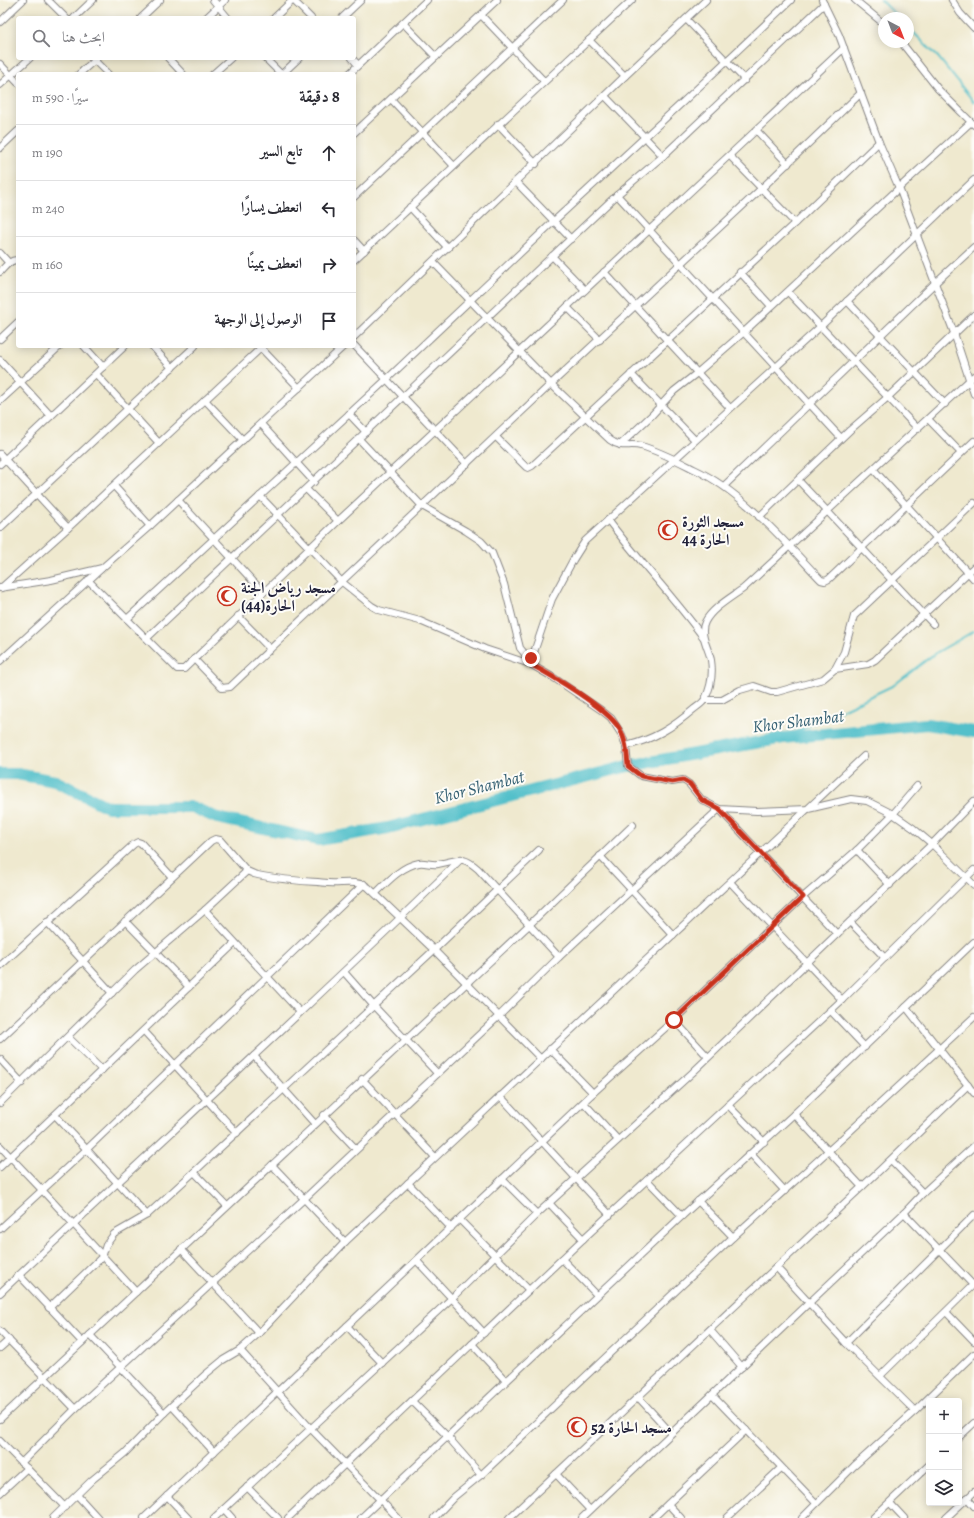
<!DOCTYPE html>
<html lang="ar">
<head>
<meta charset="utf-8">
<style>
  body { margin:0; font-family:Alegreya,Amiri,serif; background:#f2f2f3; color:#2b2b33; direction:rtl }
  .controls { position:absolute; right:12px; bottom:12px; display:grid; overflow:hidden; border-radius:4px; box-shadow:0 2px 10px #0003 }
  .controls button { width:36px; height:36px; display:grid; place-items:center; padding:0; border:0; border-bottom:1px solid #e1e1e2; background:#fff; color:#2b2b33; font:20px sans-serif }
  .compass { position:absolute; left:878px; top:12px; width:36px; height:36px; border-radius:50%; background:#fff; box-shadow:0 2px 10px #0003; rotate:138deg }
  .stop { position:absolute; width:12px; height:12px; margin:-9px; border:3px solid #c8321e; border-radius:50%; background:#fff }
  .stop.end { background:#c8321e; border-color:#fff; box-shadow:0 1px 4px #0008 }
  .list { margin:0; padding:0; list-style:none }
  h2 { display:flex; justify-content:space-between; align-items:center; height:52px; margin:0; padding:0 16px; font-size:17px }
  h2 small { font-size:13px; font-weight:400; color:#7c7c81 }
  .list li { display:grid; grid-template-columns:26px 1fr auto; gap:12px; align-items:center; box-sizing:border-box; height:56px; padding:0 16px; border-top:1px solid #e1e1e2 }
  .list b { display:block; font-size:15px; white-space:nowrap }
  .list em { font-size:13px; font-style:normal; color:#7c7c81 }
  .icon { flex:none; width:22px; height:22px; fill:none; stroke:currentColor; stroke-width:2; stroke-linecap:round; stroke-linejoin:round }
  .map { position:relative; flex:none; width:974px; height:1518px; overflow:hidden; direction:ltr }
  .search { position:absolute; background:#fff; box-shadow:0 2px 10px #0003; left:16px; top:16px; width:340px; height:44px; display:flex; align-items:center; gap:10px; box-sizing:border-box; padding:0 14px; border-radius:4px; color:#7c7c81; font-size:15px }
  .panel { position:absolute; background:#fff; box-shadow:0 2px 10px #0003; left:16px; top:72px; width:340px; height:276px; border-radius:4px; direction:rtl }
  .map>svg:first-child { display:block }
  .lines { fill:none; stroke-linecap:round; stroke-linejoin:round }
  .stream { stroke:#53c0ca; stroke-width:2 }
  .river { stroke:#53c0ca; stroke-width:12 }
  .minor-casing { stroke:#888685; stroke-width:8 }
  .minor { stroke:#fff; stroke-width:6 }
  .route { stroke:#c8321e; stroke-width:5 }
  .labels { text-anchor:middle; stroke-width:4; stroke-linejoin:round; paint-order:stroke }
  .poi-label { font-size:16px; font-weight:bold; fill:#22223b; stroke:#fdfcf7; text-anchor:start }
  .water-label { font-size:17px; font-style:italic; fill:#366174; stroke:#fdfcf7 }
</style>
</head>
<body>
<div class="map">
<svg width="974" height="1518" viewBox="0 0 974 1518">
  <rect width="100%" height="100%" fill="#fdfcf7"/>
  <filter id="ink" filterUnits="userSpaceOnUse"><feTurbulence type="fractalNoise" baseFrequency=".025" numOctaves="2"/><feDisplacementMap in="SourceGraphic" scale="8" xChannelSelector="R" yChannelSelector="G"/><feConvolveMatrix kernelMatrix="1 2 1 2 8 2 1 2 1" color-interpolation-filters="sRGB"/></filter>
  <filter id="wash" filterUnits="userSpaceOnUse"><feTurbulence type="fractalNoise" baseFrequency=".012" numOctaves="4" result="noise"/><feDisplacementMap in="SourceGraphic" scale="16" xChannelSelector="R" yChannelSelector="G"/><feGaussianBlur stdDeviation="0.9" result="paint"/><feColorMatrix in="noise" values="0 0 0 0 0 0 0 0 0 0 0 0 0 0 0 0 0 1.4 0 .05"/><feComposite in="paint" operator="in"/></filter>
  <g filter="url(#wash)">
    <rect width="100%" height="100%" fill="#efe9cf"/>
    <g class="lines">
      <!-- stream -->
      <g class="stream">
        <path d="M881,0L899,18"/>
        <path d="M908,27L938,57L974,102"/>
        <path d="M783,738L894,685L934,654L974,631"/>
      </g>
      <!-- river -->
      <path class="river" d="M0,774H17L55,781L108,807H192L217,818L318,840L388,828L628,766L783,738L927,724L974,732"/>
    </g>
  </g>
  <g filter="url(#ink)">
    <g class="lines">
      <!-- minor casing -->
      <g class="minor-casing">
        <g id="minor">
          <path d="M48,0L66,18"/>
          <path d="M213,0L228,18"/>
          <path d="M293,0L311,18"/>
          <path d="M822,0L839,35L879,142L899,188L954,333L974,394"/>
          <path d="M855,0L884,24"/>
          <path d="M952,0L960,13L974,28"/>
          <path d="M481,15L544,81"/>
          <path d="M74,18L93,0"/>
          <path d="M141,18L160,0"/>
          <path d="M206,18L225,0"/>
          <path d="M274,18L293,0"/>
          <path d="M342,18L361,0"/>
          <path d="M686,19L745,80"/>
          <path d="M0,22L23,0"/>
          <path d="M403,23L436,57"/>
          <path d="M589,40L625,76"/>
          <path d="M901,42L938,89L974,125"/>
          <path d="M92,58L108,74"/>
          <path d="M168,58L183,74"/>
          <path d="M265,58L281,74"/>
          <path d="M352,58L358,65"/>
          <path d="M0,64L18,83"/>
          <path d="M79,74L97,58"/>
          <path d="M213,74L231,58"/>
          <path d="M282,74L299,58"/>
          <path d="M349,74L427,0"/>
          <path d="M0,85L30,58"/>
          <path d="M605,96L663,156"/>
          <path d="M391,99L454,166"/>
          <path d="M498,124L536,164"/>
          <path d="M757,131L788,164"/>
          <path d="M354,133L497,0"/>
          <path d="M0,148L18,131"/>
          <path d="M730,156L795,223"/>
          <path d="M516,182L571,239"/>
          <path d="M617,195L841,438"/>
          <path d="M354,197L563,0"/>
          <path d="M410,207L448,248"/>
          <path d="M354,240L364,251"/>
          <path d="M0,253L9,263"/>
          <path d="M552,256L585,290"/>
          <path d="M354,260L632,0"/>
          <path d="M433,262L551,384L610,440C622,449 629,443 641,446C659,451 678,461 694,469C743,492 785,542 821,580L825,581L829,579L974,441"/>
          <path d="M0,272C5,267 10,259 18,260"/>
          <path d="M604,272L730,408"/>
          <path d="M740,272L771,306"/>
          <path d="M788,292L918,429"/>
          <path d="M847,301L945,404"/>
          <path d="M567,307L600,340"/>
          <path d="M354,337L625,76L706,0"/>
          <path d="M0,339L18,322"/>
          <path d="M354,345L467,464"/>
          <path d="M84,346L103,367"/>
          <path d="M152,346L172,368"/>
          <path d="M259,346L299,388"/>
          <path d="M0,360L51,416"/>
          <path d="M96,374L159,443"/>
          <path d="M631,374L695,440"/>
          <path d="M205,400L243,440"/>
          <path d="M0,401L60,346"/>
          <path d="M349,414L366,432"/>
          <path d="M928,419L961,453"/>
          <path d="M261,424L314,482"/>
          <path d="M496,437L526,467L528,468L532,466L795,223L879,142"/>
          <path d="M359,439L422,506L466,531L481,541L492,553L504,584L520,648L525,654L531,658"/>
          <path d="M620,445L652,415L674,391L697,373L744,332L899,188L971,122"/>
          <path d="M0,454L68,528"/>
          <path d="M0,464L125,346"/>
          <path d="M874,470L974,579"/>
          <path d="M798,480L933,624"/>
          <path d="M114,486L150,526"/>
          <path d="M724,486L935,283L974,247"/>
          <path d="M306,489L338,521"/>
          <path d="M260,496L342,582L372,606L379,610L420,621L485,649L530,664L554,678L601,710L611,718L622,735L626,746L628,766L641,776L672,782L683,780L689,784L702,800L719,809L757,811L808,809L851,799L867,801L893,814L913,828L932,844L974,885"/>
          <path d="M178,500L263,592"/>
          <path d="M759,517L850,430L888,397L974,315"/>
          <path d="M608,520C638,560 673,596 703,637"/>
          <path d="M0,528L195,346"/>
          <path d="M88,580L177,669H184L338,521L844,48"/>
          <path d="M0,588L51,580L102,568L150,526L344,346"/>
          <path d="M1,588L68,528L263,346"/>
          <path d="M238,616L270,649"/>
          <path d="M127,619L387,379L554,221L684,101L791,0"/>
          <path d="M147,638L617,195L663,156L824,4"/>
          <path d="M194,659L222,688L230,687L551,384L762,188L861,93"/>
          <path d="M0,661L101,569"/>
          <path d="M530,664L552,599L573,560L585,541L821,326L974,180"/>
          <path d="M835,669L868,664L875,660L974,567"/>
          <path d="M705,700H722L740,690L754,686L771,692H777L823,679L835,669L844,652L854,616L974,503"/>
          <path d="M626,746C654,739 672,728 694,709C698,706 703,703 705,699C711,687 713,673 711,660C708,647 699,634 705,622C712,608 732,597 744,588L974,376"/>
          <path d="M857,850L890,885"/>
          <path d="M600,856L673,935"/>
          <path d="M730,882L842,1000"/>
          <path d="M376,893C388,881 402,866 419,863C425,862 431,865 438,864C458,861 461,854 478,869L559,957"/>
          <path d="M205,910L300,1012"/>
          <path d="M125,921L189,987"/>
          <path d="M47,922L112,993"/>
          <path d="M850,922L885,958"/>
          <path d="M0,966L134,844L138,842L141,843L172,877"/>
          <path d="M344,972L373,1005L437,1073"/>
          <path d="M906,1007L974,1093"/>
          <path d="M830,1010L865,1047"/>
          <path d="M674,1020L708,1057"/>
          <path d="M144,1031L237,1133"/>
          <path d="M68,1037L102,1070"/>
          <path d="M0,1039L211,841L215,839L220,840L247,871L254,874C276,880 305,881 328,883C342,884 356,880 368,887L434,950L541,1059"/>
          <path d="M550,1049L593,1093"/>
          <path d="M254,1056L315,1124"/>
          <path d="M0,1059L22,1083"/>
          <path d="M362,1079L435,1157"/>
          <path d="M500,1096L610,1215"/>
          <path d="M0,1103L135,970L205,910L247,871"/>
          <path d="M584,1103L618,1140"/>
          <path d="M728,1105L764,1142"/>
          <path d="M794,1114L862,1187"/>
          <path d="M55,1115L147,1215"/>
          <path d="M324,1115L356,1149"/>
          <path d="M0,1146L42,1190L136,1292"/>
          <path d="M751,1154L785,1191"/>
          <path d="M891,1160L923,1193"/>
          <path d="M272,1165L345,1242"/>
          <path d="M0,1167L235,943"/>
          <path d="M194,1172L227,1206"/>
          <path d="M502,1179L537,1214"/>
          <path d="M647,1180L682,1216"/>
          <path d="M408,1183L451,1228"/>
          <path d="M698,1201L733,1237"/>
          <path d="M549,1203L583,1239"/>
          <path d="M904,1213L973,1285"/>
          <path d="M460,1220L529,1290"/>
          <path d="M0,1229L87,1149L364,884"/>
          <path d="M181,1249L259,1333"/>
          <path d="M562,1259L597,1295"/>
          <path d="M417,1261L484,1333"/>
          <path d="M776,1267L846,1343L915,1411"/>
          <path d="M19,1275L82,1342"/>
          <path d="M0,1293C153,1148 310,1007 461,859"/>
          <path d="M49,1308L102,1257L106,1245L114,1234L147,1215L194,1172L434,950L539,850"/>
          <path d="M946,1312L974,1341"/>
          <path d="M347,1326L382,1363"/>
          <path d="M710,1330L742,1367"/>
          <path d="M0,1331L75,1409"/>
          <path d="M90,1335L164,1413"/>
          <path d="M846,1343L974,1215"/>
          <path d="M472,1344L506,1381"/>
          <path d="M0,1348L9,1340"/>
          <path d="M240,1350L311,1429L398,1518"/>
          <path d="M880,1376L974,1284"/>
          <path d="M712,1395L816,1503"/>
          <path d="M638,1397L671,1433"/>
          <path d="M412,1401L448,1437L481,1475"/>
          <path d="M172,1406L214,1452"/>
          <path d="M0,1419L529,925L633,825"/>
          <path d="M959,1437L974,1423"/>
          <path d="M0,1441L65,1507"/>
          <path d="M21,1463L75,1409L304,1199L499,1016L559,957L719,809L837,934"/>
          <path d="M556,1474L590,1510"/>
          <path d="M247,1487L278,1518"/>
          <path d="M0,1493L27,1468"/>
          <path d="M77,1495L98,1518"/>
          <path d="M167,1496L188,1518"/>
          <path d="M967,1498L974,1506"/>
          <path d="M890,1503L904,1518"/>
          <path d="M668,1504L681,1518"/>
          <path d="M224,1509L232,1518"/>
          <path d="M53,1518L92,1480L125,1453L164,1413L206,1374L223,1360L240,1350L259,1333L345,1242L864,756"/>
          <path d="M144,1518L593,1093L674,1020L803,897L857,850L893,814L917,786"/>
          <path d="M214,1518L452,1298L537,1214L692,1073L837,934L932,844L974,801"/>
          <path d="M288,1518L583,1239L842,1000L974,870"/>
          <path d="M361,1518L682,1216L794,1114L974,942"/>
          <path d="M434,1518L454,1497L481,1475L733,1237L847,1134L974,1017"/>
          <path d="M509,1518L881,1169L968,1085"/>
          <path d="M582,1518L904,1213L923,1193L974,1146"/>
          <path d="M653,1518L746,1430"/>
          <path d="M727,1518L781,1468"/>
          <path d="M802,1518L854,1466L915,1411L974,1354"/>
          <path d="M873,1518L929,1465"/>
          <path d="M946,1518L974,1492"/>
        </g>
      </g>
      <!-- minor -->
      <use href="#minor" class="minor"/>
    </g>
  </g>
  <g class="lines" filter="url(#ink)">
    <!-- route -->
    <path class="route" d="M531,658L530,664C551,675 607,708 619,728C626,739 627,753 628,766L641,776L672,782L683,780L690,784L702,800L719,809L803,897L674,1020"/>
  </g>
  <!-- icons -->
  <defs>
    <g id="mosque-ring" transform="scale(1)"><circle r="9.5" fill="#fdfcf7" stroke="#c8321e" stroke-width="1.5"/><path d="M3.5-4.9A6 6 0 1 0 3.5 4.9A5 5 0 1 1 3.5-4.9Z" fill="#c8321e"/></g>
  </defs>
  <g fill-rule="evenodd">
    <use href="#mosque-ring" x="668" y="530"/>
    <use href="#mosque-ring" x="227" y="596"/>
    <use href="#mosque-ring" x="577" y="1427"/>
  </g>
  <g class="labels">
    <!-- poi labels -->
    <g class="poi-label">
      <text x="682" y="527">مسجد الثورة<tspan x="682" dy="18">الحارة 44</tspan></text>
      <text x="241" y="593">مسجد رياض الجنة<tspan x="241" dy="18">الحارة(44)</tspan></text>
      <text x="591" y="1433">مسجد الحارة 52</text>
    </g>
    <!-- water labels -->
    <g class="water-label">
      <text transform="translate(798 721) rotate(-7)" y="6">Khor Shambat</text>
      <text transform="translate(479 787) rotate(-14)" y="6">Khor Shambat</text>
    </g>
  </g>
</svg>
<div class="controls">
<button>+</button>
<button>−</button>
<button><svg class="icon" aria-label="layers" viewBox="0 0 24 24"><path d="M12 4l9 5-9 5-9-5zM3 14l9 5 9-5"/></svg></button>
</div>
<svg class="compass" viewBox="-18 -18 36 36"><path d="M0-13l5 13h-10z" fill="#e53935"/><path d="M0 13l5-13h-10z" fill="#7c7c81"/></svg>
<div class="stop" style="left:674px;top:1020px"></div>
<div class="stop end" style="left:531px;top:658px"></div>
<div class="search"><svg class="icon" aria-label="search" viewBox="0 0 24 24"><circle cx="10" cy="10" r="6"/><path d="M15 15l6 6"/></svg>ابحث هنا</div>
<section class="panel">
<h2>8 دقيقة<small>سيرًا · 590 m</small></h2>
<ul class="list">
<li><svg class="icon" aria-label="ahead" viewBox="0 0 24 24"><path d="M12 20V5M6 11l6-6 6 6"/></svg><div><b>تابع السير</b></div><em>190 m</em></li>
<li><svg class="icon" aria-label="left" viewBox="0 0 24 24"><path d="M17 20v-9H6M10 6l-5 5 5 5"/></svg><div><b>انعطف يسارًا</b></div><em>240 m</em></li>
<li><svg class="icon" aria-label="right" viewBox="0 0 24 24"><path d="M7 20v-9h11M14 6l5 5-5 5"/></svg><div><b>انعطف يمينًا</b></div><em>160 m</em></li>
<li><svg class="icon" aria-label="arrive" viewBox="0 0 24 24"><path d="M6 21V4h12l-3 4 3 4H6"/></svg><div><b>الوصول إلى الوجهة</b></div></li>
</ul>
</section>
</div>
</body>
</html>
